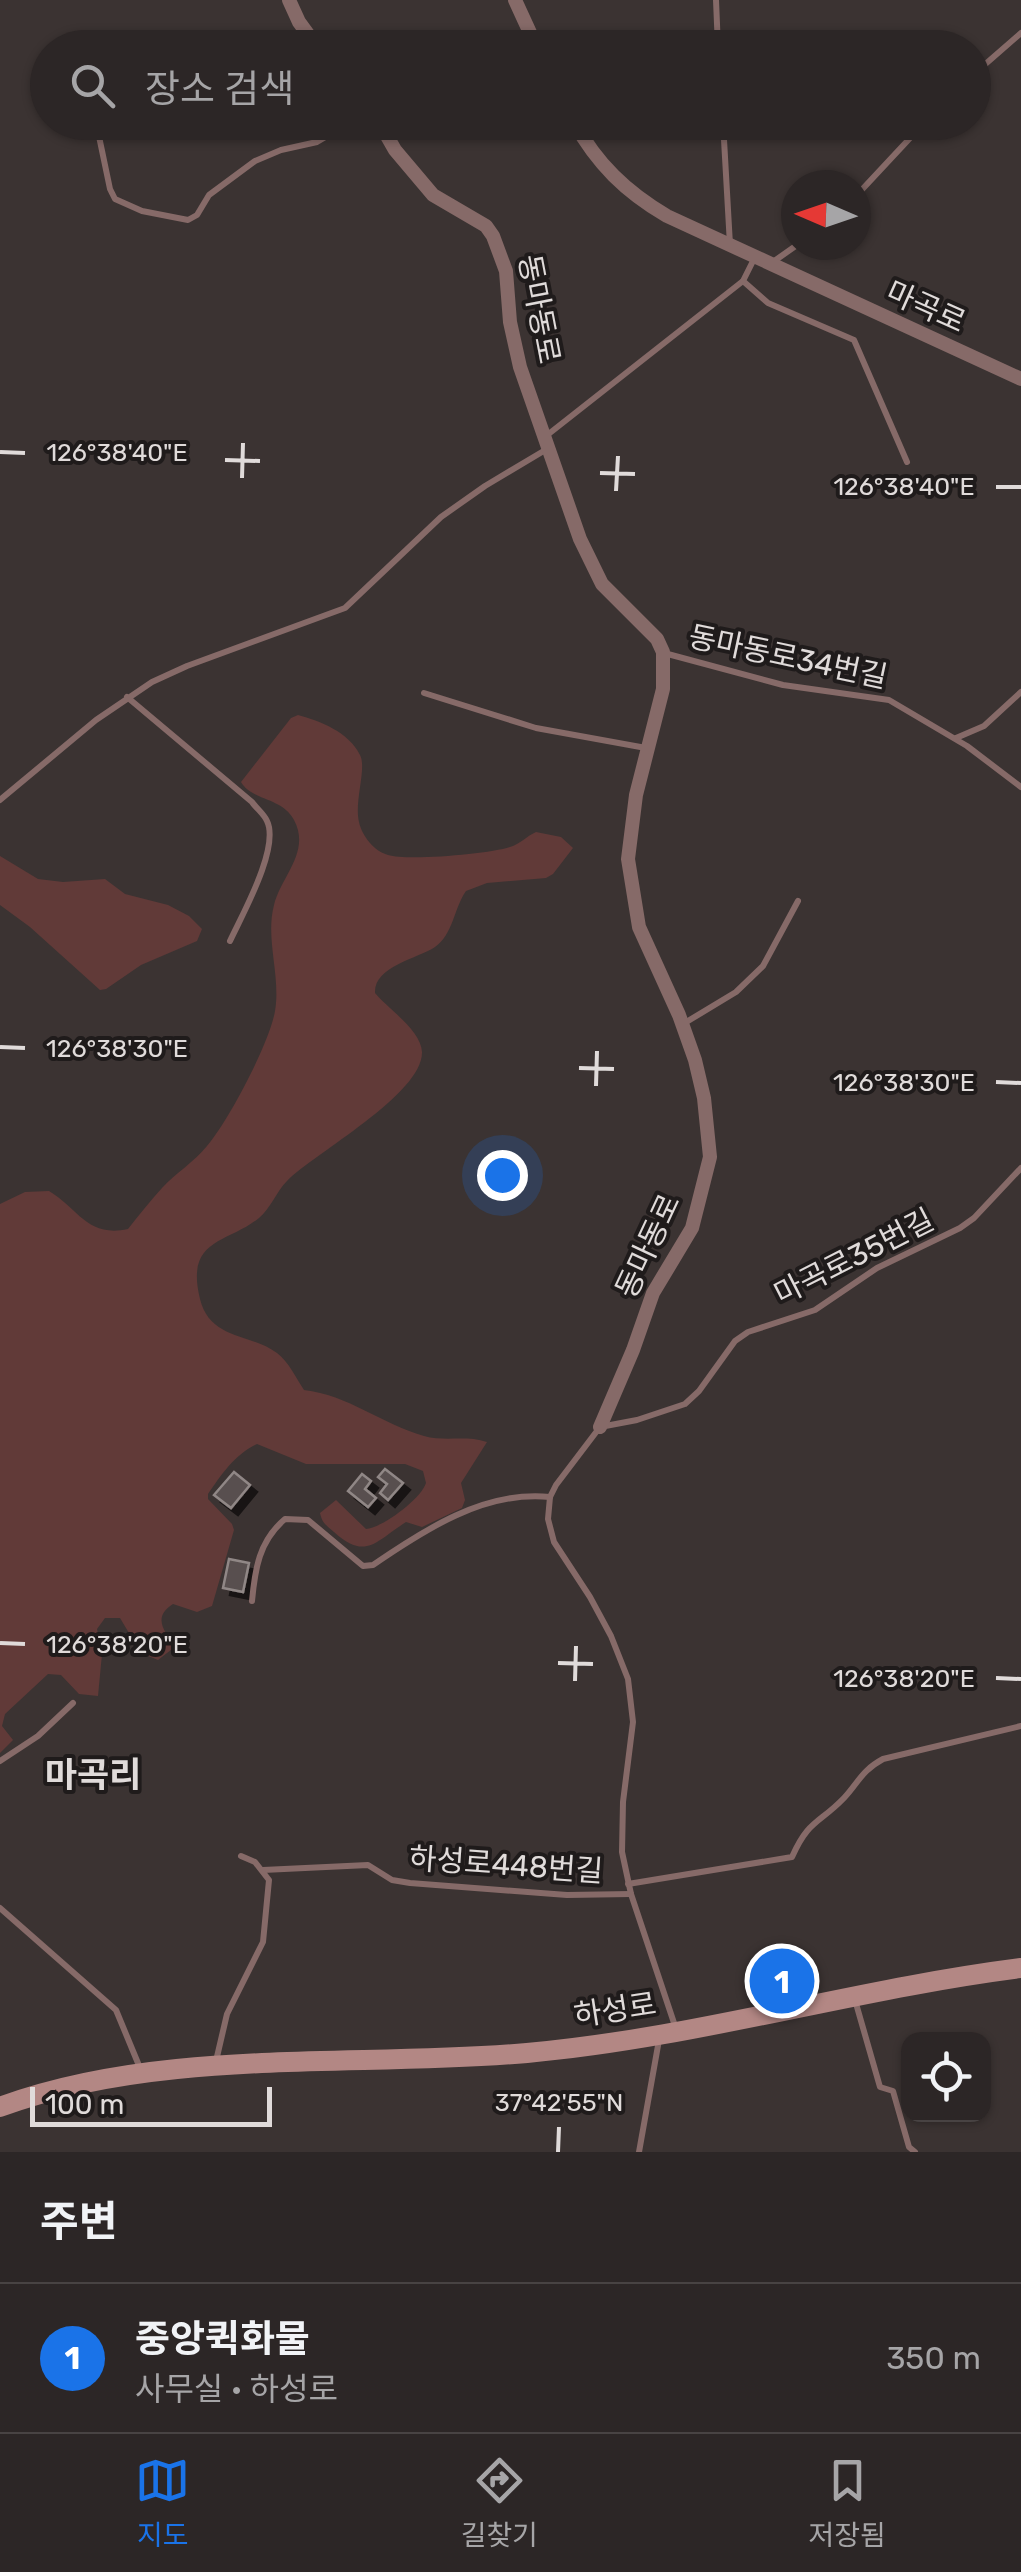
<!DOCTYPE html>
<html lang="ko">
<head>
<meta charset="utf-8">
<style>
  body { margin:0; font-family:Rubik,"Noto Sans KR",sans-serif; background:#383232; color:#f1f3f6 }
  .controls { position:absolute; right:30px; bottom:30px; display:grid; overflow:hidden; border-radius:20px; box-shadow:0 2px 8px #0004 }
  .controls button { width:90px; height:90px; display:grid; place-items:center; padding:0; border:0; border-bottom:2px solid #484343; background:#2c2626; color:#f1f3f6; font:50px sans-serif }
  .compass { position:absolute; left:781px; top:170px; width:90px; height:90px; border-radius:50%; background:#2c2626; box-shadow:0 2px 8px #0004; rotate:272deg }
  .scale { position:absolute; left:30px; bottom:25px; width:242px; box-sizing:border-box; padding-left:10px; border:5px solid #e0dbda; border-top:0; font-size:28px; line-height:35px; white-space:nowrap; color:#e0dbda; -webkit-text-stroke:8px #1f1b1b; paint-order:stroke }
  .you { position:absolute; left:502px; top:1175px; width:35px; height:35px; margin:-25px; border:8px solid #fff; border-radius:50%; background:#1a73e8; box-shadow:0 0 0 15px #1a73e833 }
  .badge { display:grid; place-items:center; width:65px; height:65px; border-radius:50%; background:#1a73e8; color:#fff; font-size:32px; font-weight:700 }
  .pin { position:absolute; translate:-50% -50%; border:5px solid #fff; box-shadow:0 2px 10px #0006 }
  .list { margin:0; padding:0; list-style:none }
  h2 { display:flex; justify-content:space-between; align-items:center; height:130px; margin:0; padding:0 40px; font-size:42px }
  h2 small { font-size:32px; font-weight:400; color:#a6a5a7 }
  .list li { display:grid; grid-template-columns:65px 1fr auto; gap:30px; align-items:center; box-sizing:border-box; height:150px; padding:0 40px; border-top:2px solid #484343 }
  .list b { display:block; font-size:38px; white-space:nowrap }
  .list p { margin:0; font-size:32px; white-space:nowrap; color:#a6a5a7 }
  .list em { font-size:32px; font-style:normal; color:#a6a5a7 }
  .icon { flex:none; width:55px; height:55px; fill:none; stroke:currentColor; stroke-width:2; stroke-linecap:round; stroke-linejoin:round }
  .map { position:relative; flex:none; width:1021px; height:2152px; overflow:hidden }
  .search { position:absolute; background:#2c2626; box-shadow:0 2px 8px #0004; left:30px; right:30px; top:30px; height:110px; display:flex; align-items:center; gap:25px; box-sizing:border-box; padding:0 35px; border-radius:55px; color:#a6a5a7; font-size:38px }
  .sheet { height:280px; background:#2c2626 }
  nav { display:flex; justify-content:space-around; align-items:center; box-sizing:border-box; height:140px; border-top:2px solid #484343; background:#2c2626; font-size:28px; color:#a6a5a7 }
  nav a { display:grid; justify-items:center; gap:5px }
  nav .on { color:#1a73e8 }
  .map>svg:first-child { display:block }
  .green { fill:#613a38 }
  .building { fill:#58504f; stroke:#908786; stroke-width:2.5; filter:url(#shadow) }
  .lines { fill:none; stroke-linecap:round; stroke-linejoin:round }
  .lane { stroke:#866a68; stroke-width:6 }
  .street { stroke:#866a68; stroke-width:14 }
  .secondary { stroke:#b38784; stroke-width:20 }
  .ticks { fill:none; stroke:#e0dbda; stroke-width:4 }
  .labels { text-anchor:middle; stroke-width:8; stroke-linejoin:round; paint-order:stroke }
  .street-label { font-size:30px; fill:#e0dbda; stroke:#1f1b1b }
  .quarter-label { font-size:35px; font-weight:bold; fill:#e0dbda; stroke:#1f1b1b }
  .ticks-label { font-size:25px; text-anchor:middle; fill:#e0dbda; stroke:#1f1b1b; stroke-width:8; stroke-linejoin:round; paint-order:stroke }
</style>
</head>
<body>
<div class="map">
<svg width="1021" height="2152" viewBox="0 0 1021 2152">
  <defs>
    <filter id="shadow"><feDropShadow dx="7" dy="7" stdDeviation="0" flood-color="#0009"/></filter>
  </defs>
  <rect width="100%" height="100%" fill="#3b3332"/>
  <!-- green -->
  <g class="green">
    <path d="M298,715C320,721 349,732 360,755C367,768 354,802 359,822C362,836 374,851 388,855C408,861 489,854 510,847C520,844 527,836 536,832L561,837L573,848L553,874L546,878L487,883L466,891C454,908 453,935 435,947C417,959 374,966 375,993C388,1009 421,1030 422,1052C423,1094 315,1153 287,1181C276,1192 271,1208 259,1218C227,1244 185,1238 200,1299C210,1340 250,1333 277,1353C289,1362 296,1378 304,1390C348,1395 382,1424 424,1436C445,1442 466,1435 487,1442L461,1483L465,1500L462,1508L422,1527L406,1522C376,1541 366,1561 334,1532C326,1525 322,1523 320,1513L336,1500L366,1529C382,1528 421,1499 426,1483L423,1471L405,1464H306L257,1444C235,1454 221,1475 208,1494V1499L232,1524L234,1530L212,1606L197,1612L173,1604C152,1617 164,1632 176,1646L158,1660L141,1653L120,1618H105L97,1629L102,1654L98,1696L79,1694L61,1675L48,1674L5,1714L2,1726L13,1740L0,1753V1204L25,1192L49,1191C78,1208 87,1238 128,1229C139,1215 150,1201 162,1188C176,1173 194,1162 207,1146C228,1122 270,1042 275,1011C281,976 265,939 274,905C281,876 311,852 294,820C282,797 252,801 241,782L291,718Z"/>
    <path d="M0,856L38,879L63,882L105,879L125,894L168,905L189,916L202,929L197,941L141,965L106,989L100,990L30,927L0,905Z"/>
  </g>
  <!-- building -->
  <g class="building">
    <path d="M385,1469L403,1483L388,1500L380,1493L387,1484L378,1477Z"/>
    <path d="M234,1472L250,1485L231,1508L214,1495Z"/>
    <path d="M362,1474L371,1481L365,1489L376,1498L368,1507L348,1491Z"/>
    <path d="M229,1559L249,1563L243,1592L223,1588Z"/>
  </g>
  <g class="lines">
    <!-- lane -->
    <g class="lane">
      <path d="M716,0L718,48"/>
      <path d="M974,74L1021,33"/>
      <path d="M96,122L110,189L115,199L142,211L188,220L197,215L209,195L255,161L281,150L317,142L351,122"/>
      <path d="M723,122L730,245"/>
      <path d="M856,196L925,122"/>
      <path d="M754,259L743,281L768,303L854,340L907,462"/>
      <path d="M770,264L797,245"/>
      <path d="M546,436L743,281"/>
      <path d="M664,653L783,685L889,700L967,746L1021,787"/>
      <path d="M424,693L536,728L646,748"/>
      <path d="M127,697L252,802C256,808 264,814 267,821C280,848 242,915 230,941"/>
      <path d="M956,738L984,726L1021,692"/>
      <path d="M0,800L96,720L152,682L187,666L345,608L441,517L485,486L547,449"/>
      <path d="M683,1024L736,992L763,966L798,901"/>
      <path d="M252,1601C255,1569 259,1541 285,1519L308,1520L363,1566L373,1565C424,1530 485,1490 550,1497"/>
      <path d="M0,1761L38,1736L73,1703"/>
      <path d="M263,1870L368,1865L392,1880L410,1883L567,1895L631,1894"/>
      <path d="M628,1884L792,1857C809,1819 819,1824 844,1798C859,1782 861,1771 883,1759L1021,1726"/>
      <path d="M0,1908L116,2010L140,2068"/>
      <path d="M855,2000L880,2087L893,2091L909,2147L915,2152"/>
      <path d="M675,2026L631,1894L622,1852L623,1802L633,1722L628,1679L611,1636L590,1597L554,1542L548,1519L550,1497L556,1485L600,1427L637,1420L685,1404L699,1391L735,1341L748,1332L815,1310L877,1268L960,1228L974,1218L1021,1168"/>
      <path d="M216,2061L227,2014L263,1942L269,1880L255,1862L241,1856"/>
      <path d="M639,2152L659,2040"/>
    </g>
    <!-- street -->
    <g class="street">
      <path d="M289,0L299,22L318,48"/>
      <path d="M515,0L537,48"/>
      <path d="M379,122L395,150L433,195L486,226L493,236L506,271L510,322L520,367L580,539L602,584L657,639L663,652V689L636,795L628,859L639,927L679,1015L695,1060L704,1098L710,1157L692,1228L653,1293L633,1350L600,1427"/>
      <path d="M574,122C597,164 626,192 667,216L1021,379"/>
    </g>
    <!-- secondary -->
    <path class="secondary" d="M0,2107C161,2047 357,2068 527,2053C694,2038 855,1989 1021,1968"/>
  </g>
  <!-- ticks -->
  <path class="ticks" d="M0,452L25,453M225,460L260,461M600,473L635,474M242,478L243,443M996,487H1021M616,491L618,456M0,1047L25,1048M579,1068L614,1069M996,1082L1021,1083M596,1086L597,1051M0,1643L25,1644M558,1663L593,1664M996,1678L1021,1679M575,1681L576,1646M558,2152L559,2127"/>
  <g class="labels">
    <!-- street labels -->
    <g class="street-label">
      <text transform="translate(926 307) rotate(24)" y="10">마곡로</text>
      <text transform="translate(539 309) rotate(79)" y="10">동마동로</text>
      <text transform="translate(788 657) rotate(12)" y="10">동마동로34번길</text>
      <text transform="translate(648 1246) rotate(-65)" y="10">동마동로</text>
      <text transform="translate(854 1257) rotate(-27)" y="10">마곡로35번길</text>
      <text transform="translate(506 1865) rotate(4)" y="10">하성로448번길</text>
      <text transform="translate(615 2010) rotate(-9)" y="10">하성로</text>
    </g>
    <!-- quarter labels -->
    <g class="quarter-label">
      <text x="93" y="1787">마곡리</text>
    </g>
  </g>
  <g class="ticks-label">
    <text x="117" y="461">126°38'40"E</text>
    <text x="904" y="495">126°38'40"E</text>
    <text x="117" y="1057">126°38'30"E</text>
    <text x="904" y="1091">126°38'30"E</text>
    <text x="117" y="1653">126°38'20"E</text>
    <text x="904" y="1687">126°38'20"E</text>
    <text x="559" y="2111">37°42'55"N</text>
  </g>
</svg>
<div class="controls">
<button><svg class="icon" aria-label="locate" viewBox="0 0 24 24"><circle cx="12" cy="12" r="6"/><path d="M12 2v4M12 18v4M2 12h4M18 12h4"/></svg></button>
</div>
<svg class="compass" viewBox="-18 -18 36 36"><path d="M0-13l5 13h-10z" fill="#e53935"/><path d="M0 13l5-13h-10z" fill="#a6a5a7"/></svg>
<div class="scale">100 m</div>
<div class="you"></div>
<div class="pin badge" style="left:782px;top:1981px">1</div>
<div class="search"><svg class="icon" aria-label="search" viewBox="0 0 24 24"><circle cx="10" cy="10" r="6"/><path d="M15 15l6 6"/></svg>장소 검색</div>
</div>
<section class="sheet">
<h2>주변<small></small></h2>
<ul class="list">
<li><span class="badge">1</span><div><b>중앙퀵화물</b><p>사무실 · 하성로</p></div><em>350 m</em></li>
</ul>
</section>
<nav>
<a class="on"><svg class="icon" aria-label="map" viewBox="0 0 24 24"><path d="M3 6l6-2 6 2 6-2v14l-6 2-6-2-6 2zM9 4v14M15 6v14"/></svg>지도</a>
<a><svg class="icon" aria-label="directions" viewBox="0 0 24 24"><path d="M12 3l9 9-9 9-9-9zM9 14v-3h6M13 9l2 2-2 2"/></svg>길찾기</a>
<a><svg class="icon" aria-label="saved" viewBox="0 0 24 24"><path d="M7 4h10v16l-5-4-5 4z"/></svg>저장됨</a>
</nav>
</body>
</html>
